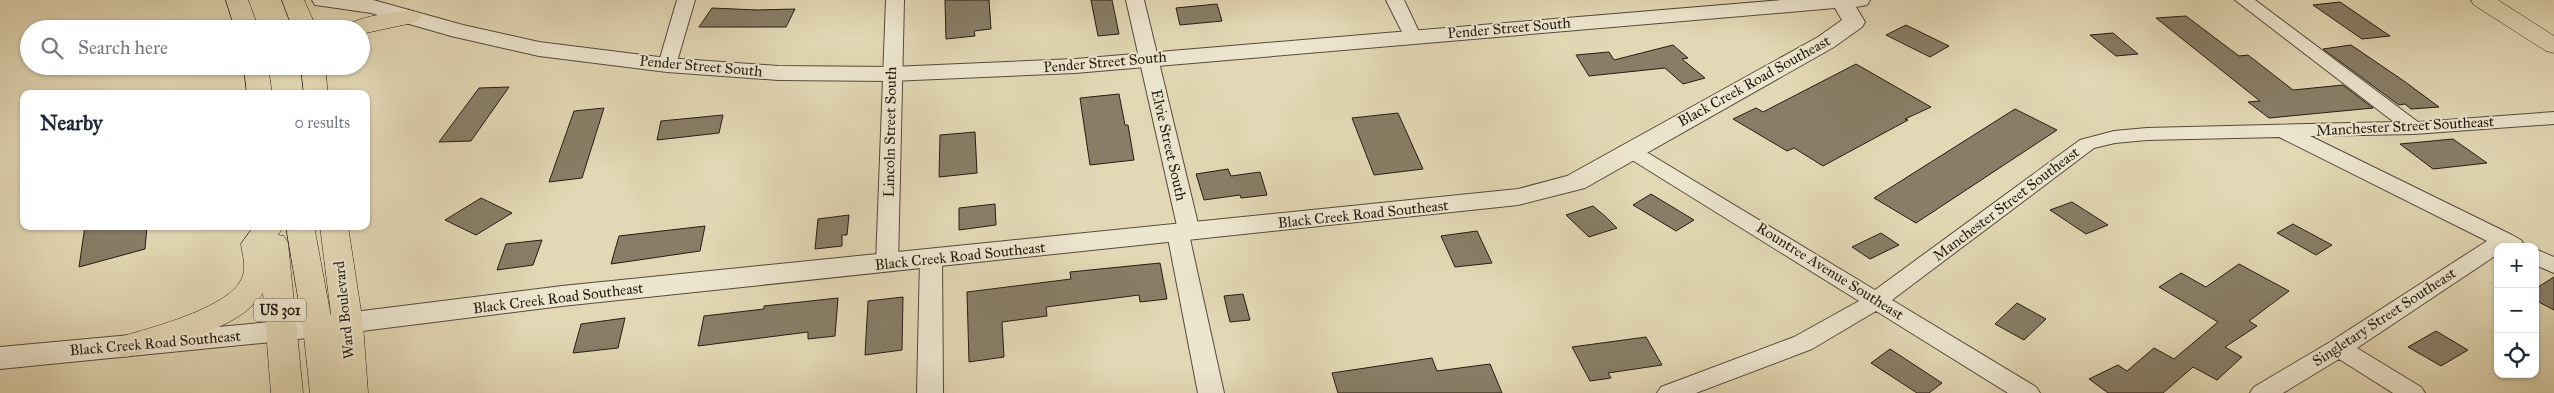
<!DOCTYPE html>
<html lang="en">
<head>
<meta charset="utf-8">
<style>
  body { margin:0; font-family:"IM FELL Great Primer",serif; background:#f2f2f3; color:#1f2937 }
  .controls { position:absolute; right:15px; bottom:15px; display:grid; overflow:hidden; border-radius:10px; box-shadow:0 1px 4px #0004 }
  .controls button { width:45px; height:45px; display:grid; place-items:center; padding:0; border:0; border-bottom:1px solid #e0e1e3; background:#fff; color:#1f2937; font:25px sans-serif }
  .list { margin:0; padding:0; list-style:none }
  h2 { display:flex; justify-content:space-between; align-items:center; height:65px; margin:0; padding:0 20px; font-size:21px }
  h2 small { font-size:16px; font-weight:400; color:#747a83 }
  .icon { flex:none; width:28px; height:28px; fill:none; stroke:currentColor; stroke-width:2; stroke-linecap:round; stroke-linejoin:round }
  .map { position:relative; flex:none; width:2554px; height:393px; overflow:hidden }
  .search { position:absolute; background:#fff; box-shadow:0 1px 4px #0004; left:20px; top:20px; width:350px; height:55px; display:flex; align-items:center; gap:12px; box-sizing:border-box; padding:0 18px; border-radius:28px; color:#747a83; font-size:19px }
  .panel { position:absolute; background:#fff; box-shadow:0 1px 4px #0004; left:20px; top:90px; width:350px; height:140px; border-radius:10px }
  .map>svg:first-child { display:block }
  .building { fill:#887e67; stroke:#261c12 }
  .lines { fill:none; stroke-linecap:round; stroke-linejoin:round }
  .minor-casing { stroke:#554b3b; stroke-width:2 }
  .tertiary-casing { stroke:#554b3b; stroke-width:2 }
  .primary-casing { stroke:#261c12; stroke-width:1 }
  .trunk-casing { stroke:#261c12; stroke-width:1 }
  .minor { fill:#ede6cf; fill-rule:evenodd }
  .tertiary { fill:#ede6cf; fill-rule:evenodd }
  .primary { fill:#e3d8b5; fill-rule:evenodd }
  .trunk { fill:#e3d8b5; fill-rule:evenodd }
  .labels { text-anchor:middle; stroke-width:4; stroke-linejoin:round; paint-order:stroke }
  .shield { fill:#ede6cf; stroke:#62594b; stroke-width:1 }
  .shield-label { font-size:14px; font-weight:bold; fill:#261c12 }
  .street-label { font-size:15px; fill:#261c12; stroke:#ede6cf }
</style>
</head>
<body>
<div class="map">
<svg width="2554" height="393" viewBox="0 0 2554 393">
  <rect width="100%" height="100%" fill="#e3d8b5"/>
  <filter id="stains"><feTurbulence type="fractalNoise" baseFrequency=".004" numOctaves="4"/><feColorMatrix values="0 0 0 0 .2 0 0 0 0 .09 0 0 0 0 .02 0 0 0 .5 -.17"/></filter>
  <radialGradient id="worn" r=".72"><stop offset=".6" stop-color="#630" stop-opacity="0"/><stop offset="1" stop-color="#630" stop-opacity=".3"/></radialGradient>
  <!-- building -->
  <g class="building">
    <path d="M945,0H989L991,29L974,31L975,36L946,39Z"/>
    <path d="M1091,0H1112L1119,34L1098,36Z"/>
    <path d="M2340,2L2390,36L2362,39L2313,5Z"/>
    <path d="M1217,4L1222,21L1180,25L1176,8Z"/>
    <path d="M712,8L757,10L795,9L786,27H699Z"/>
    <path d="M2186,16L2239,56L2248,55L2293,90L2343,85L2373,108L2269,118L2248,102L2260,101L2156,18Z"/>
    <path d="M1906,25L1949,46L1930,57L1886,35Z"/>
    <path d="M2113,33L2138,54L2116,56L2090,35Z"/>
    <path d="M1673,45L1688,58L1682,59L1705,78L1683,84L1665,68L1589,76L1576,55L1609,52L1614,60Z"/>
    <path d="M2351,45L2404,81L2439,107L2411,109L2405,104L2399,105L2323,49Z"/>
    <path d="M1856,64L1931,107L1905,119L1908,120L1823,166L1794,148L1787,151L1733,119L1756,108L1763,112Z"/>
    <path d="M509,87L471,141L439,142L479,88Z"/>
    <path d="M1119,94L1125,125H1128L1134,160L1090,165L1080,98Z"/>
    <path d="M604,108L582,178L549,182L574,111Z"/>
    <path d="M2015,109L2057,130L1916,223L1874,198Z"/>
    <path d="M1398,113L1423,169L1374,175L1352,118Z"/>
    <path d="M723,115L719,133L657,140L661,121Z"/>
    <path d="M975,132L977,173L939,177L940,135Z"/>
    <path d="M2453,139L2487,163L2433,169L2400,144Z"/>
    <path d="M1228,169L1231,176L1260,172L1267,195L1241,198L1240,195L1204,200L1196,174Z"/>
    <path d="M1651,194L1694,220L1676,231L1633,205Z"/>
    <path d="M481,198L512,213L476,235L445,220Z"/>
    <path d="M2072,202L2108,225L2086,234L2050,210Z"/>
    <path d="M995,204L996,225L959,230V208Z"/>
    <path d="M1593,206L1606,217L1617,228L1589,237L1566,215Z"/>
    <path d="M849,215L847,235H842V246L815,249L818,219Z"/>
    <path d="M2293,224L2332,245L2316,255L2277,233Z"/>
    <path d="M85,226H147L145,249L79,267Z"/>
    <path d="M705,226L700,251L611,264L619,236Z"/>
    <path d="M1477,231L1492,263L1455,267L1441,236Z"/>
    <path d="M1881,233L1899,245L1870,259L1852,247Z"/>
    <path d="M542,240L533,265L497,270L506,244Z"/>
    <path d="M1160,263L1167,299L1140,302L1139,295L1046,307L1047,316L1002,322L1004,357L969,362L967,292L1071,279L1070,272Z"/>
    <path d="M2239,264L2289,291L2249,321L2257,326L2225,347L2242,357L2217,380L2193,367L2163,393H2108L2089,379L2118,365L2127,371L2154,348L2174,359L2218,322L2159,287L2181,273L2206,287Z"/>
    <path d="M2554,277V310L2535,300V289Z"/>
    <path d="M1243,294L1250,320L1230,322L1224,296Z"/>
    <path d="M903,297L902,350L865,355L868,301Z"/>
    <path d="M838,298L835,336L808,339V332L698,346L704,316L764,309V306Z"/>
    <path d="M2017,303L2046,319L2024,340L1995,324Z"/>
    <path d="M625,318L618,348L573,353L581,324Z"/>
    <path d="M2436,331L2468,350L2441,366L2408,347Z"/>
    <path d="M1646,337L1662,365L1608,373L1611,378L1590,381L1572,347Z"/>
    <path d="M1890,349L1942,383L1929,393H1917L1871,363Z"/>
    <path d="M1432,358L1437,371L1490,364L1502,393H1338L1332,373Z"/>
  </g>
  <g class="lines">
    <!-- minor casing -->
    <g class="minor-casing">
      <g id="minor">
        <path d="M677,0H695L676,65L674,69H660L658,65Z"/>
        <path d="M886,0H904L898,263L895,268L887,270L879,268L876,263Z"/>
        <path d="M1126,0H1144L1200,232L1197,237L1190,239L1224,393H1198L1167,233L1170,228L1177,226Z"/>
        <path d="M1386,0H1404L1421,36L1418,40H1406Z"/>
        <path d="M2235,0H2255L2418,122L2554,112V124L2414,134L2310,136L2512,235L2521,240L2524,245L2498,247V254L2357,348L2421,387L2425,393H2393L2339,359L2283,393H2250L2254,387L2330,342L2487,241L2279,137L2147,140L2115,143L2094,148L1892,300L2036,387L2040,393H2008L1876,311L1812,349L1696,393H1657L1661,387L1794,337L1859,301L1624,155L1621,151L1624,147L1631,145L1638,147L1875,290L2080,140L2114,131L2147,128L2394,122Z"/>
        <path d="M2535,249L2554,257V273L2535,265Z"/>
        <path d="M931,252L939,254L942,259L943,393H917L920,259L923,254Z"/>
      </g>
    </g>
    <!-- tertiary casing -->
    <g class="tertiary-casing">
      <path id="tertiary" d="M312,0H373L463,25L539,42L667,58L778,66L891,67L1075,59L1782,0H1870L1867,5L1856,7L1865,22L1862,27L1834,47L1585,188L1518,205L562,306L282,341L0,369V347L282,321L562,286L1518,189L1567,176L1818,37L1842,20L1835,8L1075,73L891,81L778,80L667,72L539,56L451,36L371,13L323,6L315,5Z"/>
    </g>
    <!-- primary casing -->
    <g class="primary-casing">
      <path id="primary" d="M2471,0H2498L2554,36V53L2546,51L2474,5Z"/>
    </g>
    <!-- trunk casing -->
    <g class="trunk-casing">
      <g id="trunk">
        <path d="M226,0H248L259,29H235Z"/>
        <path d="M282,0H304L317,29H293Z"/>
        <path d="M409,10L417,12L421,17L417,22L361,34V29H344C353,16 393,13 409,10Z"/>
        <path d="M244,66H268L272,94H247Z"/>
        <path d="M301,66H325L328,94H304Z"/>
        <path d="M254,226H284L278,235L284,236L288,243L303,393H271L263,293C240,330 167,345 127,357L116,354L111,346L116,338C146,329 234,308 243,275C246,265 242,253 241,244Z"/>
        <path d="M286,226H314L332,322L320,226H348L363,324L368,393H310L303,327Z"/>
      </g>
    </g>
    <!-- minor -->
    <use href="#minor" class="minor"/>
    <!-- tertiary -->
    <use href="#tertiary" class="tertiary"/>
    <!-- primary -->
    <use href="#primary" class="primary"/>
    <!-- trunk -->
    <use href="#trunk" class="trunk"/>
  </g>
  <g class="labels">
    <!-- shield labels -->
    <rect class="shield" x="254" y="298.5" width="52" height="23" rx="4"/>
    <g class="shield-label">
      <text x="280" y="315">US 301</text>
    </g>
    <!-- street labels -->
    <g class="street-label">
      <text transform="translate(1509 28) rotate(-5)" y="5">Pender Street South</text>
      <text transform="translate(1105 62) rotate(-5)" y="5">Pender Street South</text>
      <text transform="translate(701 66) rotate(5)" y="5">Pender Street South</text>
      <text transform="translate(1754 81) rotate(-29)" y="5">Black Creek Road Southeast</text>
      <text transform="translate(2405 126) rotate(-3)" y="5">Manchester Street Southeast</text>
      <text transform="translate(890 132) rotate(-89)" y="5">Lincoln Street South</text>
      <text transform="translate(1169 145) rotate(77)" y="5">Elvie Street South</text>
      <text transform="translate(2006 204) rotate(-37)" y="5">Manchester Street Southeast</text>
      <text transform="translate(1363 214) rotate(-6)" y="5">Black Creek Road Southeast</text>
      <text transform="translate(960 256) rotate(-6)" y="5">Black Creek Road Southeast</text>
      <text transform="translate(1830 271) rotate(32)" y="5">Rountree Avenue Southeast</text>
      <text transform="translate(558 298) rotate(-7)" y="5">Black Creek Road Southeast</text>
      <text transform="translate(344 310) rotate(-96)" y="5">Ward Boulevard</text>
      <text transform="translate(2384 317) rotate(-33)" y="5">Singletary Street Southeast</text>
      <text transform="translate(155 343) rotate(-5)" y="5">Black Creek Road Southeast</text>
    </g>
  </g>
  <rect width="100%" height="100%" filter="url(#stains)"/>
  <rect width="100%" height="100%" fill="url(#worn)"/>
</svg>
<div class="controls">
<button>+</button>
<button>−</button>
<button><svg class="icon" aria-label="locate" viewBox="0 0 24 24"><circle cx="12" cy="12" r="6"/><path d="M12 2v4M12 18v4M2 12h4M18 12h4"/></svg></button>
</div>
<div class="search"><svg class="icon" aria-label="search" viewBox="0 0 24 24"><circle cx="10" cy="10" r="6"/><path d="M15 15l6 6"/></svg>Search here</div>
<section class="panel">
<h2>Nearby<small>0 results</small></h2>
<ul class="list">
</ul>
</section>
</div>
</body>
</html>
